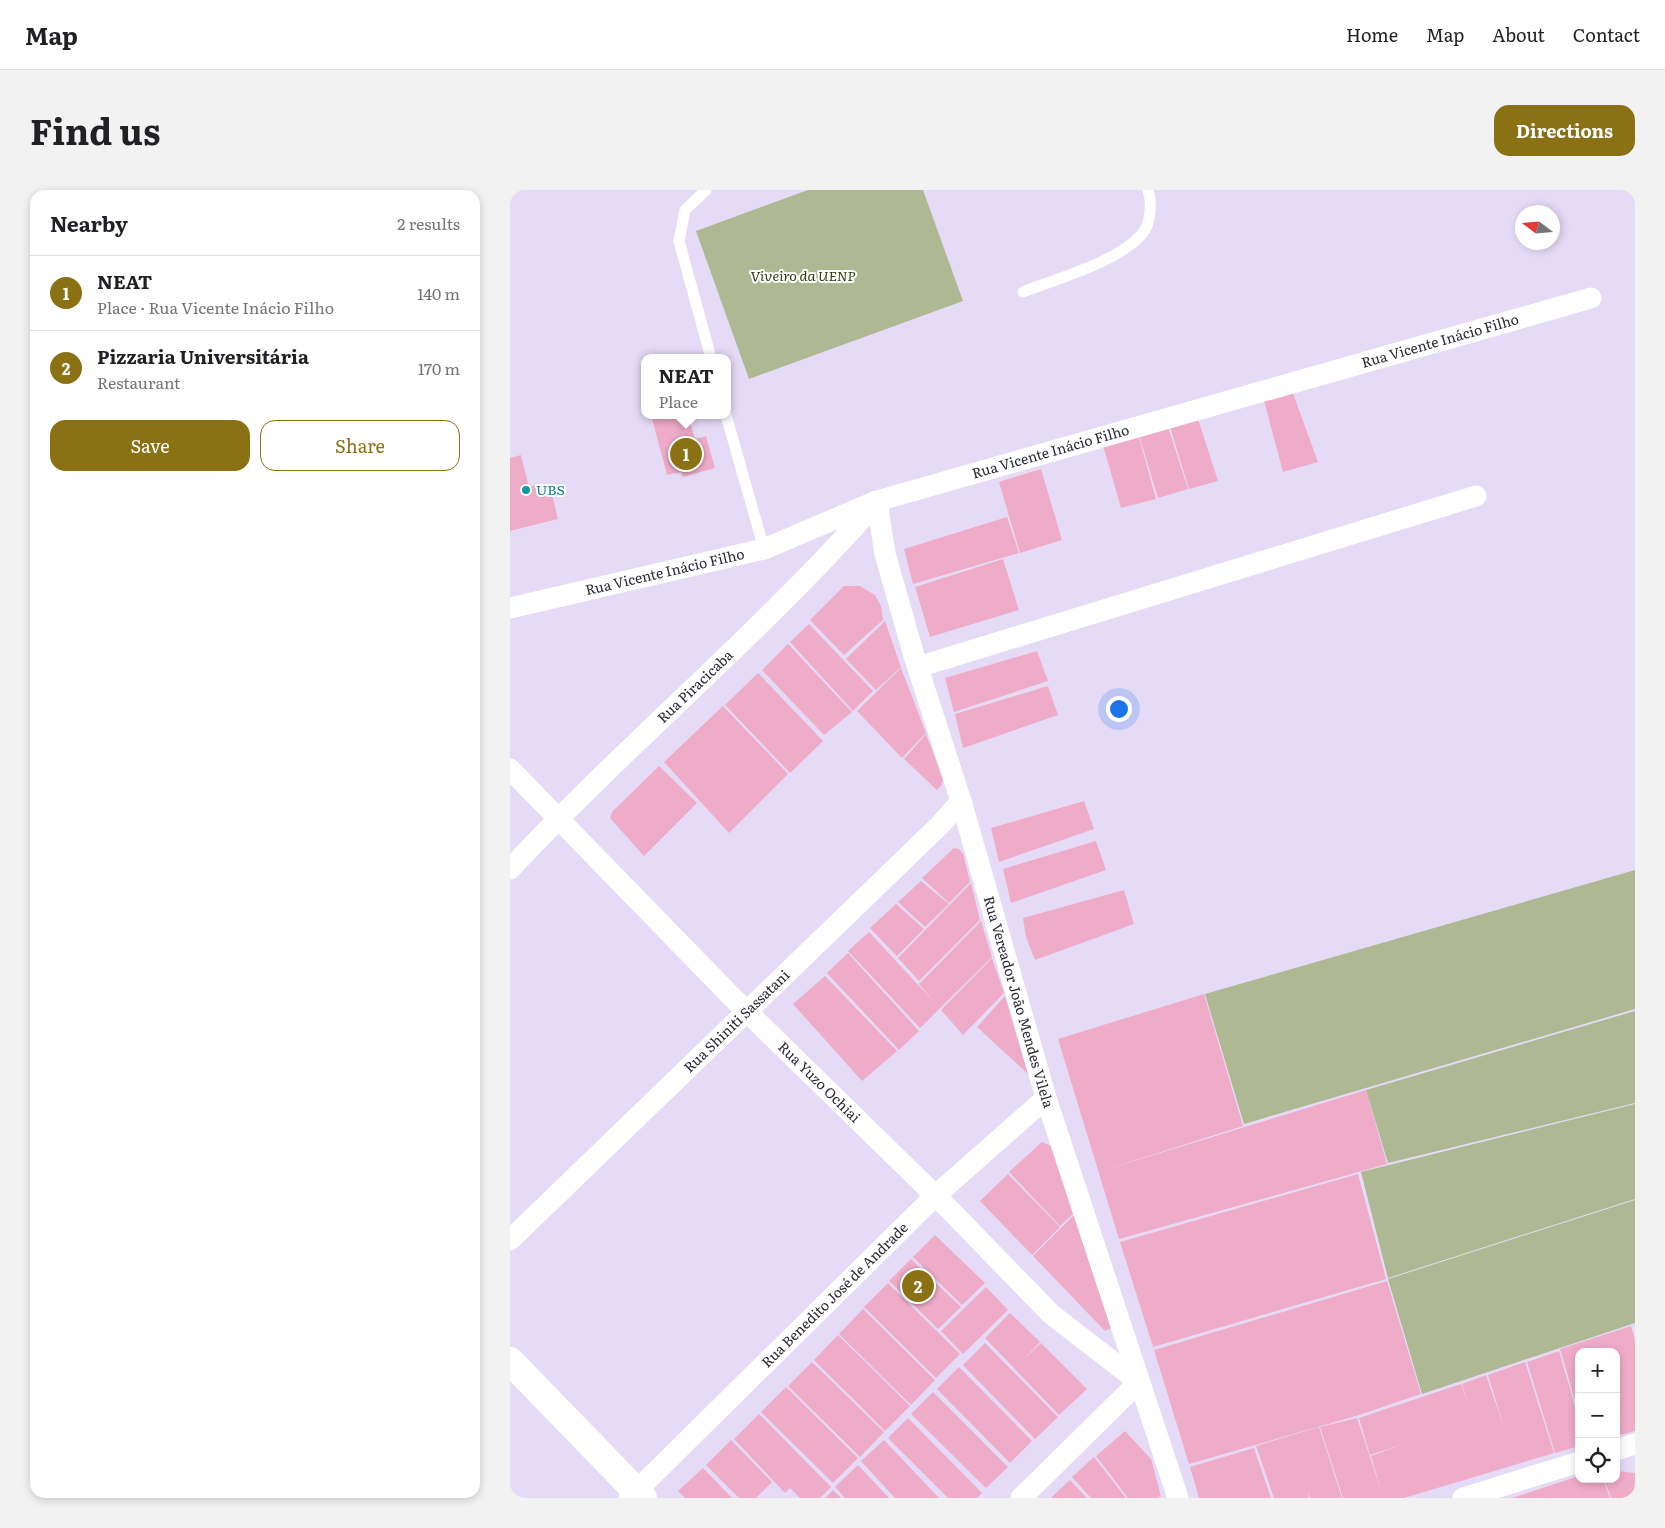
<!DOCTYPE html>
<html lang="en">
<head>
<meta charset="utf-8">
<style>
  body { margin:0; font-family:Literata,serif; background:#f2f2f2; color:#202124 }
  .controls { position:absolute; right:15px; bottom:15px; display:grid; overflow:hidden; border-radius:10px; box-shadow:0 2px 8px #0003 }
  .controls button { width:45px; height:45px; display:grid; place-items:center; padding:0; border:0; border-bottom:1px solid #e0e0e0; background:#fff; color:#202124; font:25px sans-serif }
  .compass { position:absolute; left:1005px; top:15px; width:45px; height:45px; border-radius:50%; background:#fff; box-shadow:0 2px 8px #0003; rotate:286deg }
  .you { position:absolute; left:608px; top:518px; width:18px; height:18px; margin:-12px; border:4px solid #fff; border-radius:50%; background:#1a73e8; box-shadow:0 0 0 8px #1a73e833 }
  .badge { display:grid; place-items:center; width:32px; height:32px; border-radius:50%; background:#8a7113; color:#fff; font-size:16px; font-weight:700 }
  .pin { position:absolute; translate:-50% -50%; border:2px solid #fff; box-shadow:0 1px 5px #0006 }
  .popup { position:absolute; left:131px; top:164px; width:90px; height:65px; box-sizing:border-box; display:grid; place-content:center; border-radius:10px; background:#fff; filter:drop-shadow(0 1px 4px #0005); font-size:16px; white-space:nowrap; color:#757577 }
  .popup b { font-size:19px; color:#202124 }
  .popup::after { content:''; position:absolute; left:50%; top:100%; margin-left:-10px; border:10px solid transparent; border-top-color:#fff }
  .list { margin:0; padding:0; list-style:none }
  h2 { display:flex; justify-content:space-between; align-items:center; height:65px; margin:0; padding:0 20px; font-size:21px }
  h2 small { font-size:16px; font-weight:400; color:#757577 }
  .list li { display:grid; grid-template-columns:32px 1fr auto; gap:15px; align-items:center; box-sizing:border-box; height:75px; padding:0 20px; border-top:1px solid #e0e0e0 }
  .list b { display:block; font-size:19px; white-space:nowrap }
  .list p { margin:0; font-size:16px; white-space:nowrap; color:#757577 }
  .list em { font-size:16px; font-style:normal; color:#757577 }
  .actions { display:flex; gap:10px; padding:15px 20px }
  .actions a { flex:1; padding:11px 0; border:1px solid #8a7113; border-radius:15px; text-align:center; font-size:18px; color:#8a7113 }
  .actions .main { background:#8a7113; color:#fff }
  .icon { flex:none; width:28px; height:28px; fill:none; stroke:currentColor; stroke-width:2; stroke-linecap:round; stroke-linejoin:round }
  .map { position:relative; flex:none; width:1125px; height:1308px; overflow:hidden; border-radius:15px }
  header { display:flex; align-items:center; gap:30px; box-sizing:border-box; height:70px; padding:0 25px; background:#fff; border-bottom:1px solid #e0e0e0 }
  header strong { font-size:24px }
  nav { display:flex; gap:28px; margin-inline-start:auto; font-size:18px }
  .intro { display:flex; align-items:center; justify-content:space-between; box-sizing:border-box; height:120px; padding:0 30px }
  h1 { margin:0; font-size:35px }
  .button { padding:12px 22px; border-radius:15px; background:#8a7113; color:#fff; font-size:18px; font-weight:700 }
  main { display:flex; gap:30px; padding:0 30px }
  aside { flex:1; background:#fff; border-radius:15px; box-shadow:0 2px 8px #0003 }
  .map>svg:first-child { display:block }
  .green { fill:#aeb892 }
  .building { fill:#efacc9 }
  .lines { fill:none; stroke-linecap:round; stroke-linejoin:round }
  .lane { stroke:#fff; stroke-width:11 }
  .street { stroke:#fff; stroke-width:21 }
  .secondary { stroke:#fff; stroke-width:28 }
  .culture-dot { fill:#0f9aa8; stroke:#fff; stroke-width:2 }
  .labels { text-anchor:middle; stroke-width:4; stroke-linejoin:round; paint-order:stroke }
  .park-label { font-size:14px; font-style:italic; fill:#333c0b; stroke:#fff }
  .street-label { font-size:14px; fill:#2c2833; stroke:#fff }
  .culture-label { font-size:14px; fill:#0d838f; stroke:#fff; text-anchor:start }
</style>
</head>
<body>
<header>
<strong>Map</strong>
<nav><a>Home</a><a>Map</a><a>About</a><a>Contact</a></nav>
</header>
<div class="intro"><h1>Find us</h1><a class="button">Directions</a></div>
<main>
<aside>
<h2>Nearby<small>2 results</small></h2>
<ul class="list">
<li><span class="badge">1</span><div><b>NEAT</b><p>Place · Rua Vicente Inácio Filho</p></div><em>140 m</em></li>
<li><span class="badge">2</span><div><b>Pizzaria Universitária</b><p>Restaurant</p></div><em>170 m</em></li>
</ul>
<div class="actions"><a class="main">Save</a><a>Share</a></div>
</aside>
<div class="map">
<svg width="1125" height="1308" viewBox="0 0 1125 1308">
  <rect width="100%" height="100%" fill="#e6dbf7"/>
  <!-- green -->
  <g class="green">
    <path d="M298,0H413L453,111L239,189L186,41Z"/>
    <path d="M1125,680V819L734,934L695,804Z"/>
    <path d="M1125,821V913L878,973L856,900Z"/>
    <path d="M1125,914V1009L878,1088L851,982Z"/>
    <path d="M1125,1010V1133L912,1204L878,1089Z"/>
  </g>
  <!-- building -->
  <g class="building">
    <path d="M781,198L808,272L773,282L753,207Z"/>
    <path d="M141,225H178L185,249L196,246L205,278L173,287L171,282L157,285Z"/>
    <path d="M688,229L708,291L679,299L660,237Z"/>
    <path d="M658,237L678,299L648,308L629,245Z"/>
    <path d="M628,244L646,309L611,318L593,255Z"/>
    <path d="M11,265L19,297L30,294L33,306L42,304L48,329L0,341V268Z"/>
    <path d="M531,279L552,350L510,363L489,292Z"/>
    <path d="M497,327L509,363L403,394L394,359Z"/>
    <path d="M493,369L509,420L420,447L405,397Z"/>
    <path d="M334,396H350L365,405L371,416L373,430L334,465L300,430Z"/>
    <path d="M375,431L391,477L366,500L336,469Z"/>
    <path d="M299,434L363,501L343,521L280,452Z"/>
    <path d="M278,454L342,522L314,545L252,480Z"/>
    <path d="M527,461L538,491L444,522L435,488Z"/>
    <path d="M391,478L416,543L392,568L347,521Z"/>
    <path d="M248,483L313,551L280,583L215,515Z"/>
    <path d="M538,496L548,525L453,558L445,524Z"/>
    <path d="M213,516L278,584L219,643L154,572Z"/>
    <path d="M416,544L433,589L431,596L427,600L394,569Z"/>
    <path d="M149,576L187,613L134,666L100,628L102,622Z"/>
    <path d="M574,611L584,639L489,672L481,638Z"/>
    <path d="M586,651L596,680L501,713L493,679Z"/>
    <path d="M444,658L449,659L453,664L460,692L439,713L412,688Z"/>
    <path d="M411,691L439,714L415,737L388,712Z"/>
    <path d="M461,693L470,730L409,791L388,768Z"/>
    <path d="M614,700L624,734L525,770L516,747L513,728Z"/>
    <path d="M386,714L414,739L387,766L360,738Z"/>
    <path d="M471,731L482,767L410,838L338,761L359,742L424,812L409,794Z"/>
    <path d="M338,763L409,841L389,860L317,783Z"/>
    <path d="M482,768L494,803L453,845L431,820Z"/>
    <path d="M315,786L387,861L352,891L283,814Z"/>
    <path d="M694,804L733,936L591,981L856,900L877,974L609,1049L548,849Z"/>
    <path d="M495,806L506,844L518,884L467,837Z"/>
    <path d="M532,952L541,956L563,1024L550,1036L499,982Z"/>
    <path d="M498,984L550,1037L522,1065L470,1011Z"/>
    <path d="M848,984L876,1089L643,1157L610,1052Z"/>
    <path d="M564,1025L601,1138L595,1141L523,1066Z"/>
    <path d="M425,1045L475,1093L452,1115L403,1067Z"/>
    <path d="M401,1069L451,1117L428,1139L379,1091Z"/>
    <path d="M877,1091L911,1204L846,1226L679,1274L644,1160Z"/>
    <path d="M378,1093L450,1164L426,1188L354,1117Z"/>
    <path d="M476,1097L498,1120L453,1164L431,1141Z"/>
    <path d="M353,1119L425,1190L401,1215L329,1144Z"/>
    <path d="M500,1123L530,1152L513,1170L531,1153L577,1199L549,1225L475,1148Z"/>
    <path d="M1121,1136L1125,1150V1241L1106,1246V1162H1069L1068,1221L1050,1159Z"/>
    <path d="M328,1145L400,1216L375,1241L304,1170Z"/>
    <path d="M475,1153L548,1227L525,1249L453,1175Z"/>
    <path d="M1049,1161L1069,1230V1256L1045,1263L1017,1172Z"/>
    <path d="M302,1172L374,1242L350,1267L278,1196Z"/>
    <path d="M1015,1172L1044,1263L894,1308H833L810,1237L847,1228L872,1303L861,1266L891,1255L860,1265L849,1228L951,1194L958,1213L952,1194L976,1185L995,1240L978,1185Z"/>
    <path d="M449,1177L522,1251L500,1273L427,1199Z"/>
    <path d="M276,1197L348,1268L323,1293L251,1222Z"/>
    <path d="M423,1202L498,1277L476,1298L401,1224Z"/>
    <path d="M249,1224L321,1297L310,1308H290L280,1298L275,1303L224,1249Z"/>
    <path d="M398,1228L472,1303L467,1308H438L378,1248Z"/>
    <path d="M809,1237L832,1308H800L798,1301L799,1308H764L746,1256Z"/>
    <path d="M615,1241L641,1269L651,1306L647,1308H618L586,1266Z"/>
    <path d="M221,1250L262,1292L246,1308H229L196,1275Z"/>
    <path d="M374,1250L429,1308H385L351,1271Z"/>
    <path d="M744,1258L761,1308H689L680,1277Z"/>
    <path d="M584,1267L616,1308H581L562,1287Z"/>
    <path d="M348,1275L379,1308H335L325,1297Z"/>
    <path d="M193,1278L222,1308H175L168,1301Z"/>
    <path d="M1106,1281L1125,1283V1308H1101L1094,1289H1106Z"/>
    <path d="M1069,1286V1289H1075L1081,1308H1002Z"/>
    <path d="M1075,1289H1093L1100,1308H1081Z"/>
    <path d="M560,1290L577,1308H541L548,1301Z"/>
    <path d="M323,1300L331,1308H315Z"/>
  </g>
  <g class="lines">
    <!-- lane -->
    <g class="lane">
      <path d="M196,0L175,20L169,51L201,168"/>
      <path d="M513,102C548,88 608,72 632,44C641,35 642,11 638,0"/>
      <path d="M216,225L254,359"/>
    </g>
    <!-- street -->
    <g class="street">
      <path id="s1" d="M367,311L375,364L405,469L451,611L536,908L668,1308"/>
      <path id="s2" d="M0,418L254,359L367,311L1081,108"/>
      <path d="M408,477L966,306"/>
      <path id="s3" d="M0,579L221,806L440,1020L541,1124L629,1192L511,1308"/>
      <path id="s4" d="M0,679C117,554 250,444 364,315"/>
      <path id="s5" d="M0,1050L430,635L451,611"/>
      <path d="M1106,1260L1125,1254"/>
      <path id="s6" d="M119,1308L425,1006L536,908"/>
      <path d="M953,1308L1069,1272"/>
    </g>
    <!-- secondary -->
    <path class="secondary" d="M0,1171L133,1308"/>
  </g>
  <!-- markers -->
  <circle class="culture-dot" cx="16" cy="300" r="5"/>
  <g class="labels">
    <!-- park labels -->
    <g class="park-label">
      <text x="293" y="91">Viveiro da UENP</text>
    </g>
    <!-- street labels -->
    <g class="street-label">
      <text dy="5" stroke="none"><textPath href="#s2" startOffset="969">Rua Vicente Inácio Filho</textPath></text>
      <text dy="5" stroke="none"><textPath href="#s2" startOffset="564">Rua Vicente Inácio Filho</textPath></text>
      <text dy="5" stroke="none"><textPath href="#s2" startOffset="159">Rua Vicente Inácio Filho</textPath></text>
      <text dy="5" stroke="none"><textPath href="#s4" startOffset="260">Rua Piracicaba</textPath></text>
      <text dy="5" stroke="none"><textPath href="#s1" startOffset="521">Rua Vereador João Mendes Vilela</textPath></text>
      <text dy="5" stroke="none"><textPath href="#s5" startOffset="315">Rua Shiniti Sassatani</textPath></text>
      <text dy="5" stroke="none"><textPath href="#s3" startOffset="440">Rua Yuzo Ochiai</textPath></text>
      <text dy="5" stroke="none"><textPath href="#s6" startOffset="289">Rua Benedito José de Andrade</textPath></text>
    </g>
    <!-- culture labels -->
    <g class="culture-label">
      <text x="26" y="305">UBS</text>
    </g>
  </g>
</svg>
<div class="controls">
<button>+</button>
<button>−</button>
<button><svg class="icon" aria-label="locate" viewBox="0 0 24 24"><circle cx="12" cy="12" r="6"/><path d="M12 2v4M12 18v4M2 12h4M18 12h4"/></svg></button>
</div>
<svg class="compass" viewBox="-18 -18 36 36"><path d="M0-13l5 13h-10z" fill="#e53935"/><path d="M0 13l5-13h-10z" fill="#757577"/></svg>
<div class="you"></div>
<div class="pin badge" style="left:176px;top:264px">1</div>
<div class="popup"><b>NEAT</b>Place</div>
<div class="pin badge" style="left:408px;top:1096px">2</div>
</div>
</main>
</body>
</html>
